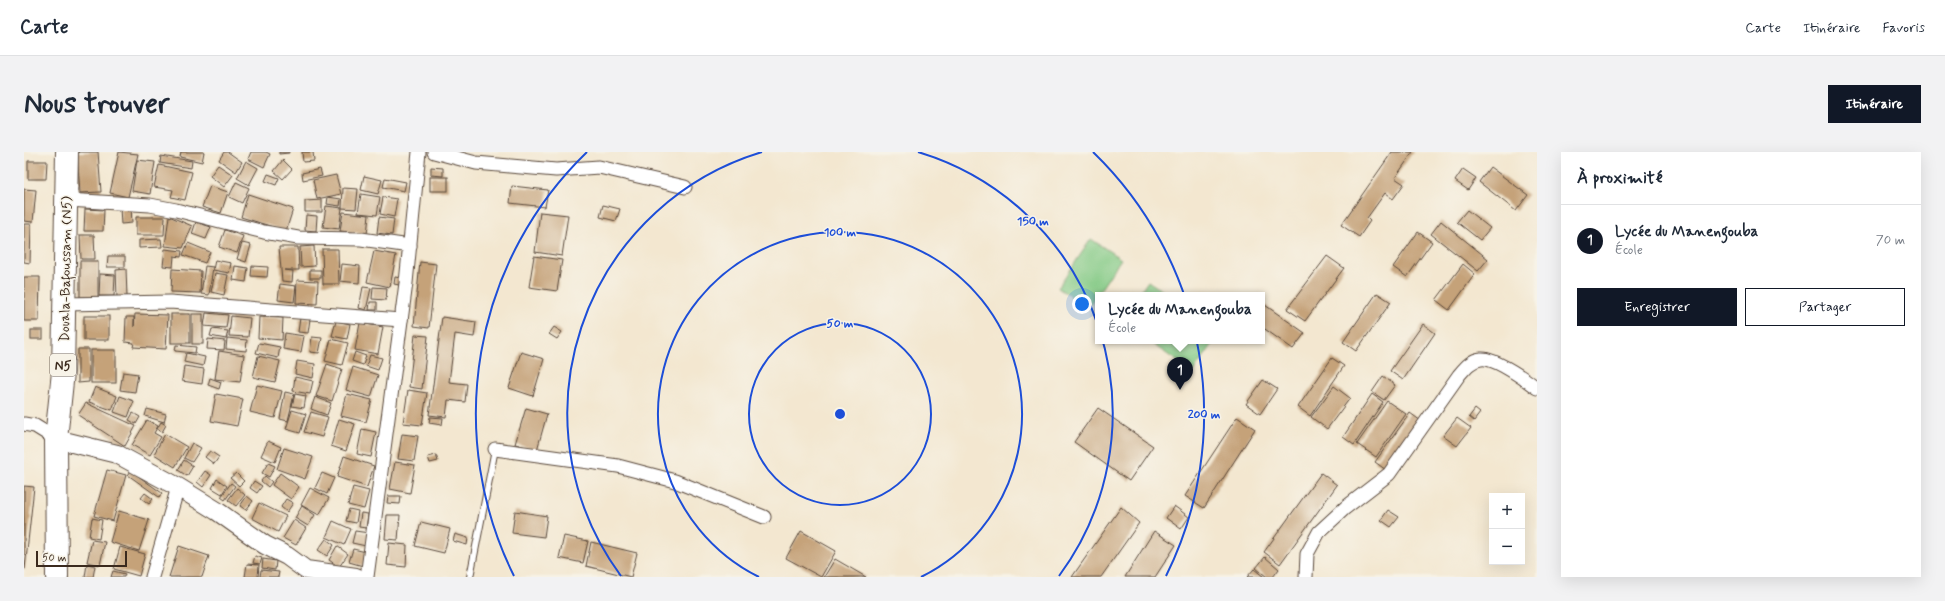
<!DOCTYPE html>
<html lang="fr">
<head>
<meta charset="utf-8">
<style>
  body { margin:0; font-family:Mynerve,sans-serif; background:#f2f2f3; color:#1f2937 }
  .controls { position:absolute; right:12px; bottom:12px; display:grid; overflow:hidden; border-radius:0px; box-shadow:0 4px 16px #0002 }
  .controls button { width:36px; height:36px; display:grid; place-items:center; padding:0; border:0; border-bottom:1px solid #e0e1e3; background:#fff; color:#1f2937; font:20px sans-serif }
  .scale { position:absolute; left:12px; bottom:10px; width:91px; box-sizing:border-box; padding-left:4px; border:2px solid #3b2a1e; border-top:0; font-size:11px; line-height:14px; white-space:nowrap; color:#3b2a1e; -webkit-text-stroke:3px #f7f3e8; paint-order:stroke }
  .you { position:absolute; left:1058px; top:152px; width:14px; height:14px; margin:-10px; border:3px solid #fff; border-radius:50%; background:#1a73e8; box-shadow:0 0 0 6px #1a73e833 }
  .badge { display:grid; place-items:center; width:26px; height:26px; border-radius:50%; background:#111827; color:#fff; font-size:13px; font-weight:700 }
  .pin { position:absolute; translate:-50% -33px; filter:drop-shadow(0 1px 2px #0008) }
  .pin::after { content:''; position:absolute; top:21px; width:14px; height:12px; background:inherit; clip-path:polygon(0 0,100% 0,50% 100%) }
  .popup { position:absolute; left:1071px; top:140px; width:170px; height:52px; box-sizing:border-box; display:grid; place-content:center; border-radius:0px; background:#fff; filter:drop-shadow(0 1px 3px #0005); font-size:13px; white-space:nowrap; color:#747a83 }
  .popup b { font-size:15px; color:#1f2937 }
  .popup::after { content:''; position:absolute; left:50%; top:100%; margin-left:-8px; border:8px solid transparent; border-top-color:#fff }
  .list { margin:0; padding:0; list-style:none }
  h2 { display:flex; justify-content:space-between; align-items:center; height:52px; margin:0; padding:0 16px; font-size:17px }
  h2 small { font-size:13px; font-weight:400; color:#747a83 }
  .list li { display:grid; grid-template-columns:26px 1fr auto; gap:12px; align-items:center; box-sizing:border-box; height:72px; padding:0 16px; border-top:1px solid #e0e1e3 }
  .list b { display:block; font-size:15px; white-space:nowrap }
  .list p { margin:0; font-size:13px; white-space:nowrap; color:#747a83 }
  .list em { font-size:13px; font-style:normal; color:#747a83 }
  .actions { display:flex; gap:8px; padding:12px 16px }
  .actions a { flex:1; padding:9px 0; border:1px solid #111827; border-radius:0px; text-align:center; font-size:14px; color:#111827 }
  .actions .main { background:#111827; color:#fff }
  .map { position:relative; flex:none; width:1513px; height:425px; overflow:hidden; border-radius:0px }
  header { display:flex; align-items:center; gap:24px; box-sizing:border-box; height:56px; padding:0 20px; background:#fff; border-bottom:1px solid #e0e1e3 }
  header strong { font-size:19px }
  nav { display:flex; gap:22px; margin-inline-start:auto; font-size:14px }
  .intro { display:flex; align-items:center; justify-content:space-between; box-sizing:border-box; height:96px; padding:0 24px }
  h1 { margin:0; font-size:28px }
  .button { padding:10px 18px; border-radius:0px; background:#111827; color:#fff; font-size:14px; font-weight:700 }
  main { display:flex; gap:24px; padding:0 24px }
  aside { flex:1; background:#fff; border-radius:0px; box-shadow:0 4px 16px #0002 }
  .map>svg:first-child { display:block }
  .green { fill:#82c984; stroke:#5e7a51 }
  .building { fill:#c5a279 }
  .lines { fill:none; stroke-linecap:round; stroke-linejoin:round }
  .lane-casing { stroke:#574639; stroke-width:8 }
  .street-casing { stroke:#574639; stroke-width:15 }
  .secondary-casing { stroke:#574639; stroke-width:20 }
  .highway-casing { stroke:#574639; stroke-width:24 }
  .lane { stroke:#fff; stroke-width:6 }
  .street { stroke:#fff; stroke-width:13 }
  .secondary { stroke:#fff; stroke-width:18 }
  .highway { stroke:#fff; stroke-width:22 }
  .ring { fill:none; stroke:#1d4ed8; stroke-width:2 }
  .labels { text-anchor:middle; stroke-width:3; stroke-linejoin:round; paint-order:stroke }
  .shield { fill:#f7f3e8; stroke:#73665b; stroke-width:1 }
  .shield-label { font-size:13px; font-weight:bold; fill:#3b2a1e }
  .street-label { font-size:14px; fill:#3b2a1e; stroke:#f7f3e8 }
  .centre { fill:#1d4ed8; stroke:#f7f3e8; stroke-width:2 }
  .ring-label { font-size:12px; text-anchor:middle; font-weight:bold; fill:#1d4ed8; stroke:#f7f3e8; stroke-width:3; stroke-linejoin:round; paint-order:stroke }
</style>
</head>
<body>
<header>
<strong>Carte</strong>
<nav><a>Carte</a><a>Itinéraire</a><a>Favoris</a></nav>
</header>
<div class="intro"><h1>Nous trouver</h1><a class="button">Itinéraire</a></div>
<main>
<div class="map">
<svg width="1513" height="425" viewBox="0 0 1513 425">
  <rect width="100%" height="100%" fill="#f7f3e8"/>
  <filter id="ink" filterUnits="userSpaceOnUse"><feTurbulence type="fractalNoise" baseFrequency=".025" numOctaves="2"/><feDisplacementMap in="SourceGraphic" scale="8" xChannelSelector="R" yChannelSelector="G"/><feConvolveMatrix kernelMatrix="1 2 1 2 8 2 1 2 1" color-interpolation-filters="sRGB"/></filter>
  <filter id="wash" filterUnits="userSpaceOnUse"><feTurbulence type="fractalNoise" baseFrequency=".012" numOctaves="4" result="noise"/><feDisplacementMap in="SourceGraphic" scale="16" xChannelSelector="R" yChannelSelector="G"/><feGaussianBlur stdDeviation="0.9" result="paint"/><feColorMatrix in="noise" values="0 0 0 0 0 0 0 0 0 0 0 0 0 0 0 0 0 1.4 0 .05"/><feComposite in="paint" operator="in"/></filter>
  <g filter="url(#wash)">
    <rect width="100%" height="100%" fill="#f3e7d0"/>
    <!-- green -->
    <g class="green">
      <path d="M1067,87L1097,107L1064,156L1034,136Z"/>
      <path d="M1124,129L1145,143H1114Z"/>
      <path d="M1124,189H1191L1169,220Z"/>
    </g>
    <g id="blocks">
      <!-- building -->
      <g class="building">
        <path d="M53,0H74L77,40L56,41Z"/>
        <path d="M95,0L114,2L104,45L86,41Z"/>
        <path d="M157,0H180L178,10L156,5Z"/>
        <path d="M200,0H204L218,10L212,20L195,8Z"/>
        <path d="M227,0H242L246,2L240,15L224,7Z"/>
        <path d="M255,0H265V1L255,2Z"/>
        <path d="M278,0H289L290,9L279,10Z"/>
        <path d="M1368,0H1389L1371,26L1380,32L1369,47L1361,41L1343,66L1346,69L1335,85L1317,73Z"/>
        <path d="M137,4L168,9L167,16L136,11Z"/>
        <path d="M113,8L131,10L126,42L108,39Z"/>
        <path d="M259,8L268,17L259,27L250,19Z"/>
        <path d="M4,9H23L22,27H4Z"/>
        <path d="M222,9L234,16L225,33L213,26Z"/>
        <path d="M135,13L168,20L161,48L147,45L149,38L130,35Z"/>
        <path d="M194,13L209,23L200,35L186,24Z"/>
        <path d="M407,15L419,16V24L407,23Z"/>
        <path d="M1466,15L1504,43L1492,59L1455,30Z"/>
        <path d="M296,17L298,24L279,28L278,21Z"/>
        <path d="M1439,17L1452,26L1444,38L1431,29Z"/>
        <path d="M244,22L255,26L252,33L241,29Z"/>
        <path d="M312,23L317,42L293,47L289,28Z"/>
        <path d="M340,24L358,28L354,42L337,38Z"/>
        <rect x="406" y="25" width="18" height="14"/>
        <path d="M361,26L382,30L380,39L359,35Z"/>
        <path d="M212,30L225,36L218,51L205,45Z"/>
        <path d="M186,34L204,40L197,61L178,55Z"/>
        <path d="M488,34L524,38L521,55L486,51Z"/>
        <path d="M319,36L334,37L332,57L318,56Z"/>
        <path d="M0,37L12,38L9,70L0,69Z"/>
        <path d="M224,42L269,57L262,79L217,65Z"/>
        <path d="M337,42L356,45L353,63L334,61Z"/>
        <path d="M304,45L317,47L316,54L303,52Z"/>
        <path d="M359,45L373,47L370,65L356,62Z"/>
        <path d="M298,48V60H281V49Z"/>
        <path d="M579,53L596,57L592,69L576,65Z"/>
        <path d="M302,54L318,56L315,77L299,75Z"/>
        <path d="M107,55L108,71L97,72L96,56Z"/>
        <path d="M61,57L80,58L79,79H60Z"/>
        <path d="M1443,58L1466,76L1456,88L1433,70Z"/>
        <path d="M319,60L345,63L343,82L316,79Z"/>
        <path d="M516,60L544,63L538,104L511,100Z"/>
        <path d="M282,63L293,64L292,79L281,78Z"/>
        <path d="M145,64L168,74L159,96L141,94Z"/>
        <path d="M112,65H141L140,83H112Z"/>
        <path d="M355,65L370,67L368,83L353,81Z"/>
        <path d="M1417,69L1464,107L1454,119L1407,82Z"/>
        <path d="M172,70L187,75L182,87L168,82Z"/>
        <path d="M0,72H7L6,111L0,110Z"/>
        <path d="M201,78L219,84L213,101L195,95Z"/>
        <path d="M1394,80L1408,90L1383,125L1369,115Z"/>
        <path d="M56,83H70L71,107H57Z"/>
        <path d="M137,87L138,95L115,96V88Z"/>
        <path d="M164,91L186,100L181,111L159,103Z"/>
        <path d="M218,91L227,93L222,110L213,107Z"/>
        <path d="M290,94L291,114L277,115L276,95Z"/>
        <path d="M255,95H274L275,118H260L269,119L268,130L258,129Z"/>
        <path d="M141,97L158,99L157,105L150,104L149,115L139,114Z"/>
        <path d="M298,97H314L315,132H299Z"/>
        <path d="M350,99L372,103L366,135L343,130Z"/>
        <path d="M84,104H101V115H83Z"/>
        <path d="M510,104L538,108L533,139L505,135Z"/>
        <path d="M1303,104L1320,116L1281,169L1263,157Z"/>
        <path d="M191,108L207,111L205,121L189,118Z"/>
        <rect x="56" y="109" width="18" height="36"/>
        <path d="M396,110L412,112L405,176L390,174Z"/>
        <path d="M318,112L336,114L335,131L316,129Z"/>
        <path d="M1439,112L1451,122L1425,158L1412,148Z"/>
        <path d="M181,114L189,115L185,143L177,142Z"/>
        <path d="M211,114L224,116L222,130L209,128Z"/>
        <path d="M228,114L244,115L243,125L227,124Z"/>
        <path d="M102,117L103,145L93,146L92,118Z"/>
        <path d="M148,117L177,119L176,141L147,140Z"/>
        <rect x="286" y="118" width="11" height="8"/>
        <path d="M191,121L204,123L200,143L187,140Z"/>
        <path d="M76,122L91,123L90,144H75Z"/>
        <path d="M0,125H16L15,169H0Z"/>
        <path d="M371,125L376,126L375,133L370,132Z"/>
        <path d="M273,128L294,129L293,152L272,151Z"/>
        <path d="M256,132L272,134L270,150L254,148Z"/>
        <path d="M339,135L347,136L342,158L335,156Z"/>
        <path d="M349,135L363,136L362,148L348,147Z"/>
        <path d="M1353,141L1367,150L1332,199L1319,190Z"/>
        <path d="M346,150H353V158H345Z"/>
        <path d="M1238,151L1281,181L1269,197L1238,175Z"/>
        <path d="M182,161L204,163L202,176L180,174Z"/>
        <path d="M111,162L144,163L142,197L109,195L110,191L101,190L102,165H110V175Z"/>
        <rect x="147" y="162" width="19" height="29"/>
        <rect x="168" y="162" width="11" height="30"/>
        <rect x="60" y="164" width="25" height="24"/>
        <path d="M207,164L226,166L224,185L205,184Z"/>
        <path d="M235,165L259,166L258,188L234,186Z"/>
        <path d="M418,165L452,170L450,185L431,182L425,230L443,232L441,250L424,248L422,265L405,263Z"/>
        <path d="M276,166L286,167L284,181L274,180Z"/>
        <path d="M312,169L326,172L323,187L308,184Z"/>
        <path d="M336,171L359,175L354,202L331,198Z"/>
        <path d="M1399,172L1411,181L1379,228L1366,219Z"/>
        <path d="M530,175L538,180L533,187L525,182Z"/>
        <path d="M188,177L204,179L202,187L186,184Z"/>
        <rect x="7" y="178" width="12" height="9"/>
        <path d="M261,181L280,184L277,200L259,197Z"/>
        <path d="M391,183L404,184L398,237L385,235Z"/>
        <path d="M288,185L298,186L295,201L286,200Z"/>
        <path d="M203,186L223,188L222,199L202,197Z"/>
        <path d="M184,187L201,189L200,198L183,197Z"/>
        <path d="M307,187L324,191L318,213L301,209Z"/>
        <path d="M235,191L256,195L254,206L232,201Z"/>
        <path d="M152,193L172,195L171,201L151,199Z"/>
        <path d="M54,197H65V230L54,231Z"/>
        <rect x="67" y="198" width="25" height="33"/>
        <path d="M195,199L220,203L216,230L191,227Z"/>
        <path d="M331,200L342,204L339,213L328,209Z"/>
        <path d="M497,200L520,207L509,244L485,236Z"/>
        <path d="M162,201L181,205L179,214L160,210Z"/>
        <path d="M346,203L358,206L354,218L342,214Z"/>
        <path d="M234,204L256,209L251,230L229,225Z"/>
        <path d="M1308,206L1320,214L1286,264L1274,255Z"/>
        <path d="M273,209L291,212L289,226L271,222Z"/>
        <path d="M303,212L318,217L308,249L292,244Z"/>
        <path d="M160,214L180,217L178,232L158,229Z"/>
        <path d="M329,215L354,223L347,245L322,238Z"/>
        <path d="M99,220L114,222L111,240L96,238Z"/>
        <path d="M1359,224L1371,233L1360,248L1348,240Z"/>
        <path d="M271,225L289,229L286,242L269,239Z"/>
        <path d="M186,226L197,230L195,237L184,233Z"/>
        <path d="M1239,228L1253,237L1236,262L1222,252Z"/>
        <path d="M233,233L258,239L251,266L226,260Z"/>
        <path d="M1310,234L1326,246L1303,277L1287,265Z"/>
        <path d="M71,235L93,244L88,258L65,250Z"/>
        <path d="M384,238L403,241L398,273L379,271Z"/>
        <path d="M261,240L270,242L264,269L256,267Z"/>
        <path d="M192,242L219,247L213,274L187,269Z"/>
        <path d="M271,242L282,244L280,256L268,254Z"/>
        <path d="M323,242L348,248L342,270L317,264Z"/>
        <path d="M1348,242L1359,250L1330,293L1319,285Z"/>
        <path d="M96,244L110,249L104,265L90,260Z"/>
        <path d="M291,245L307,251L303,263L287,257Z"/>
        <path d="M1363,249L1382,262L1352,305L1333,292Z"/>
        <path d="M62,251L112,274L101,294L54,263Z"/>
        <path d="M502,256L523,262L513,298L491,292Z"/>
        <path d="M1074,256L1129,294L1105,329L1050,290Z"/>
        <path d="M123,257L142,262L140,270L121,264Z"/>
        <path d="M1451,257L1456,261L1450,269L1445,265Z"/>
        <path d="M268,258L282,262L276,281L262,277Z"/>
        <path d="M287,260L304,265L298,285L280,280Z"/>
        <path d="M109,261L116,265L112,272L105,268Z"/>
        <path d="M1386,261L1397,269L1362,318L1351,310Z"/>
        <path d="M406,265L419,266L418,273L405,271Z"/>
        <path d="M1213,265L1231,277L1180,356L1161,344Z"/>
        <path d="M1433,266L1447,276L1433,294L1419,284Z"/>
        <path d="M315,267L331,272L322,299L307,294Z"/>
        <path d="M123,268L134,274L130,281L137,285L126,303L108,293Z"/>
        <path d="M137,270L142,273L138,280L133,277Z"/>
        <path d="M338,277L352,280L347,305L333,302Z"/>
        <path d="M141,282L163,295L151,315L130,302Z"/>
        <path d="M378,282L394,284L390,309L374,307Z"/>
        <path d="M244,289L257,295L251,310L237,304Z"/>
        <path d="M168,291L177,296L168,310L160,306Z"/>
        <path d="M260,296L289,305L281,327L253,317Z"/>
        <path d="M186,299L195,305L190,312L181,305Z"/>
        <path d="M412,303L414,309L406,311L404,305Z"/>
        <path d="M320,304L350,314L343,335L313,325Z"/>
        <path d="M160,308L169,314L163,324L154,318Z"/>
        <path d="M371,310L391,313L386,341L366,337Z"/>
        <path d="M244,311L251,314L245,325L238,321Z"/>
        <path d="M83,318L102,323L89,369L70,364Z"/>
        <path d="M107,319L138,341L135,345L104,323Z"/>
        <path d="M181,319L187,323L179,335L173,330Z"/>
        <path d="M212,321L220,329L215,334L206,326Z"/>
        <path d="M256,321L275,335L267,347L248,333Z"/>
        <path d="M298,321L310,326L303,342L291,336Z"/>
        <path d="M1297,321L1313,333L1256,412L1240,400Z"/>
        <path d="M241,324L248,330L244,335L237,329Z"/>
        <path d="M193,327L203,334L198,342L188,336Z"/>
        <path d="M230,329L238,334L233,341L226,336Z"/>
        <path d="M207,331L211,334L201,348L197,345Z"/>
        <path d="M0,334L10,335L1,417H0Z"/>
        <path d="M329,335L345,339L340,357L324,353Z"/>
        <path d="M213,336L221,343L212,354L204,348Z"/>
        <path d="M286,336L305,346L295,363L277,353Z"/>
        <path d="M121,341L129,347L125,352L117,346Z"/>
        <path d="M223,344L229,349L222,358L216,354Z"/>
        <path d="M364,344H377L376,352L363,351Z"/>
        <path d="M262,347L269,351L263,360L257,355Z"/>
        <path d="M235,351L262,364L254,380L228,366Z"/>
        <path d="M278,354L291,363L284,374L271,366Z"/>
        <path d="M1150,354L1165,365L1157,377L1142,366Z"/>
        <path d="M1097,355L1115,371L1077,425H1048Z"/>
        <path d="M325,357L334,359L332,371L322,369Z"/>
        <path d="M1364,358L1375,365L1367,375L1357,368Z"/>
        <path d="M95,359L125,368L115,399L86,390Z"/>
        <path d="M491,359L523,364L520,385L488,381Z"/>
        <path d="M337,361L344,362L342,376L335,375Z"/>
        <path d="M363,363H376L374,388L361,387Z"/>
        <path d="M68,366L78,368L75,387L65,385Z"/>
        <path d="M270,368L282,376L272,393L259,386Z"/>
        <path d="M309,369L327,377L320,393L302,385Z"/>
        <path d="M397,370L426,377L420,401L391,394Z"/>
        <path d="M331,379L345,381L342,394L328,391Z"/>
        <path d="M777,379L812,399L797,425L762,406Z"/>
        <path d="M1130,379L1152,393L1131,425H1101Z"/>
        <path d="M431,382L444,386L443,393L429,389Z"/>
        <path d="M540,384L564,389L559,411L535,406Z"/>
        <path d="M302,387L310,393L303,404L294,398Z"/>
        <path d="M68,388L81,390L76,413L63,410Z"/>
        <path d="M567,390L613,401L607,425L562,414Z"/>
        <path d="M365,391L383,393L382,415L363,413Z"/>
        <path d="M155,394L185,404L178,425H145Z"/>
        <path d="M313,394L324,402L315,415L305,408Z"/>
        <path d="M96,395L121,402L115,424L90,417Z"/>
        <path d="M329,397L342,400L339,414L325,410Z"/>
        <path d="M231,404L238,406L236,412L229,411Z"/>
        <path d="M1241,405L1255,417L1249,425H1243L1232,416Z"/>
        <path d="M239,407L252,409L251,418L238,416Z"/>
        <path d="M811,407L842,425H800Z"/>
        <path d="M63,412L71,414L69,425H61Z"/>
        <path d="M223,412L235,413L234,425H221Z"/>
        <path d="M1230,417L1240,425H1223Z"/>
        <path d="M237,418L255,420L254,425H236Z"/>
        <path d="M89,419L101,422L100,425H87Z"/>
      </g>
    </g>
  </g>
  <g filter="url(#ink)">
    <use href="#blocks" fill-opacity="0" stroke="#574639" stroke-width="1"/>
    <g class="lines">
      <!-- lane casing -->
      <g class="lane-casing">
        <path id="lane" d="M446,425L471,297"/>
      </g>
      <!-- street casing -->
      <g class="street-casing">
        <g id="street">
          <path d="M410,0L452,11L532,18L575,15L661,35"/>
          <path d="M43,48L126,53L152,58L240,80L274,86L337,87L386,94"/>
          <path d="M41,152L146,150L377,168"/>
          <path d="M0,272L11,274L32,287"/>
          <path d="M471,297L594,314L651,329L740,365"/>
          <path d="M128,425L154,335"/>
          <path d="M343,425L382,131L395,0"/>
          <path d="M1282,425L1283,402L1295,380L1321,356L1365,322L1435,223C1441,216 1447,208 1457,207C1470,205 1502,228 1513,236"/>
        </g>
      </g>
      <!-- secondary casing -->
      <g class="secondary-casing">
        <path id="secondary" d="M32,287L93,302L154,335L193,359L241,393L263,404L282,418L332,425"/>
      </g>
      <!-- highway casing -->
      <g class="highway-casing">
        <path id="highway" d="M33,425L32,287L39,220L43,0"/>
      </g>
      <!-- lane -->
      <use href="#lane" class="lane"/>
      <!-- street -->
      <use href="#street" class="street"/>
      <!-- secondary -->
      <use href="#secondary" class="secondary"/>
      <!-- highway -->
      <use href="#highway" class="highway"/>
    </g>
  </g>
  <!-- distance rings -->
  <g class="ring">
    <circle cx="816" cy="262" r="91"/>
    <path d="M735 425A182 182 0 1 1 897 425"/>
    <path d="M597 424A273 273 0 0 1 738 0M894 0A273 273 0 0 1 1035 424"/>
    <path d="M490 424A364 364 0 0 1 563 0M1069 0A364 364 0 0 1 1142 424"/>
  </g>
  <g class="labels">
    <!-- shield labels -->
    <rect class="shield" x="26" y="202" width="26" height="22" rx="3"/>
    <g class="shield-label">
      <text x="39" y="218">N5</text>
    </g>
    <!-- street labels -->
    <g class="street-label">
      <text transform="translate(41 117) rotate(-89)" y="5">Douala-Bafoussam (N5)</text>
    </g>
  </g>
  <circle cx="816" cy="262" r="6" class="centre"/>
  <g class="ring-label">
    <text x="1009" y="73">150 m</text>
    <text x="816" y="84">100 m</text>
    <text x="816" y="175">50 m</text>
    <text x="1180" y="266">200 m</text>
  </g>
</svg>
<div class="controls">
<button>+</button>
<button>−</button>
</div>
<div class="scale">50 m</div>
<div class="you"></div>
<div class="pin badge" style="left:1156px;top:238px">1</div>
<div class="popup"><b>Lycée du Manengouba</b>École</div>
</div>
<aside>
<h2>À proximité<small></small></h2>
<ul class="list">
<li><span class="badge">1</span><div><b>Lycée du Manengouba</b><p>École</p></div><em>70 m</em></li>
</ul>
<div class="actions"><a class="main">Enregistrer</a><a>Partager</a></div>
</aside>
</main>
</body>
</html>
